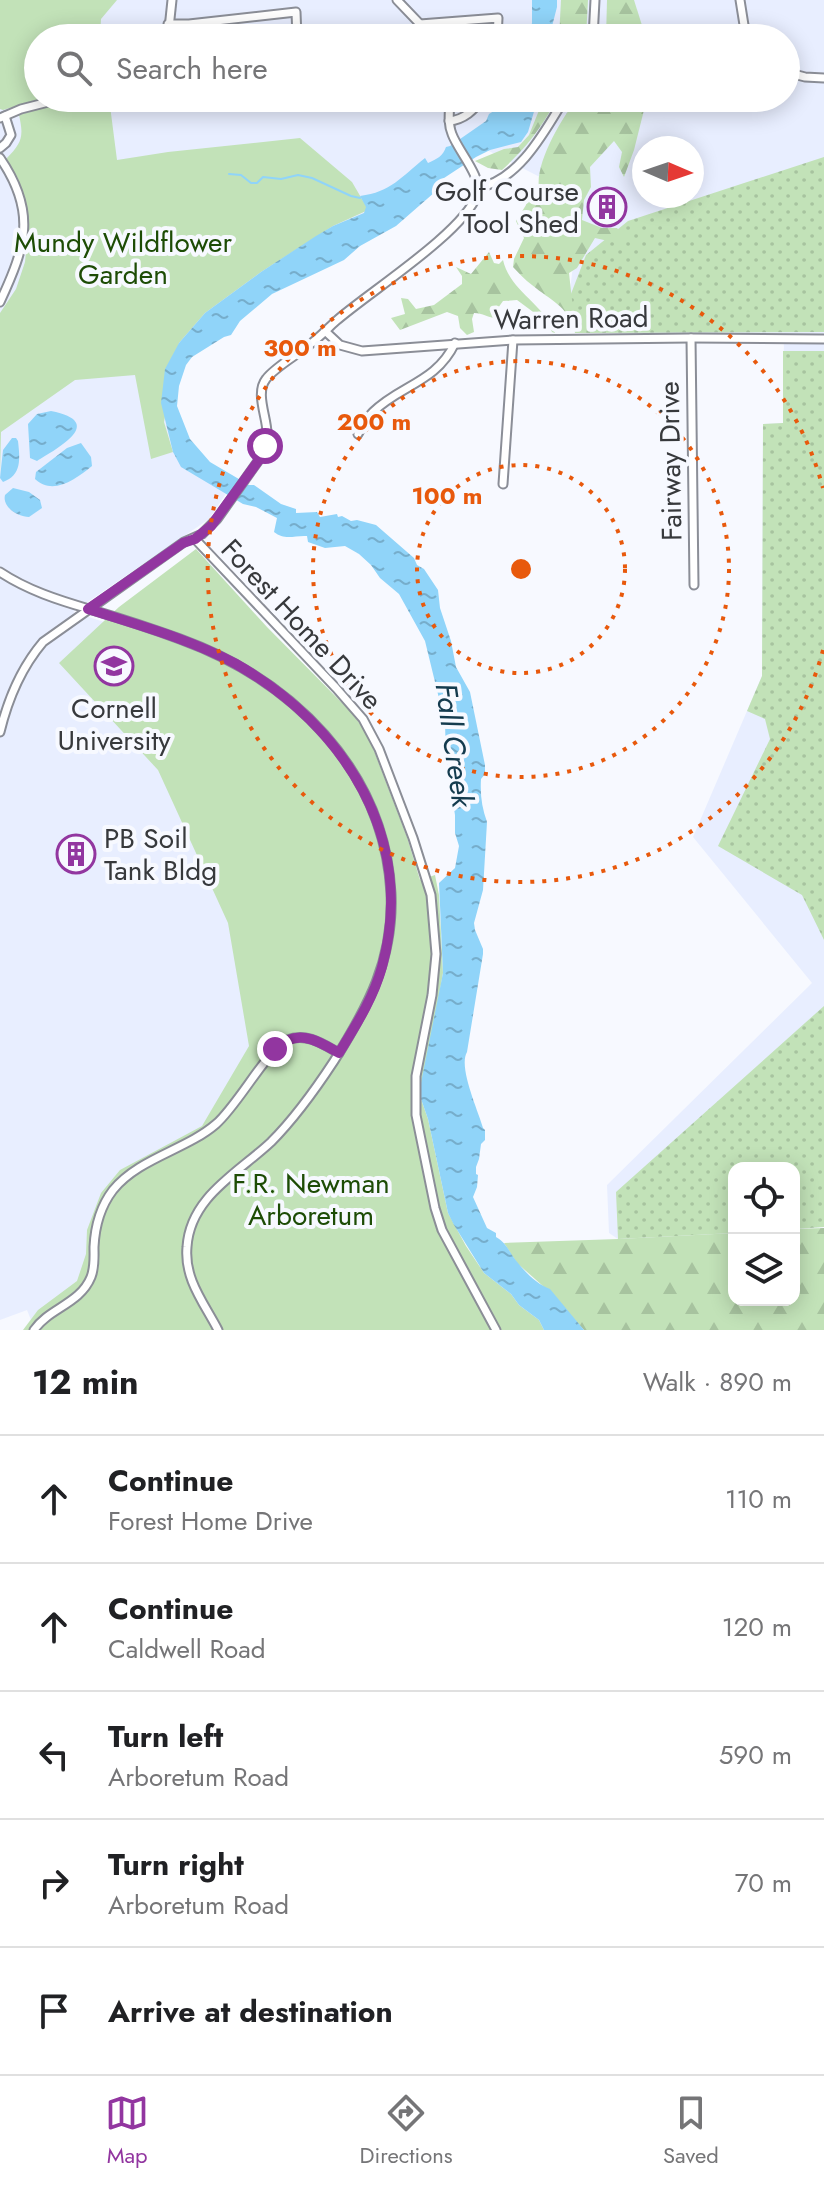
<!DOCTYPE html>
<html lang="en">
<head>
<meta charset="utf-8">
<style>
  body { margin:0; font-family:Jost,sans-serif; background:#f2f2f2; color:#202124 }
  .controls { position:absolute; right:24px; bottom:24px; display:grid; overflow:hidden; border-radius:16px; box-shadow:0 4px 20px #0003 }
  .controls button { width:72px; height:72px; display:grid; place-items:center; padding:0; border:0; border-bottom:2px solid #e0e0e0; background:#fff; color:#202124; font:40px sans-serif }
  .compass { position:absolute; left:632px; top:136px; width:72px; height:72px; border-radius:50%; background:#fff; box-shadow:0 4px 20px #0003; rotate:92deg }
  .stop { position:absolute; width:24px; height:24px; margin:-18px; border:6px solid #9236a0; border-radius:50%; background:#fff }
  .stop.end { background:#9236a0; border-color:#fff; box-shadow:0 2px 8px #0008 }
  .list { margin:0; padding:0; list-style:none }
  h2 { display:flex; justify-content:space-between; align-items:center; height:104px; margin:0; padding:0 32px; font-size:34px }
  h2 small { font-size:26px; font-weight:400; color:#757577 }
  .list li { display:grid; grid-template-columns:52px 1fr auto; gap:24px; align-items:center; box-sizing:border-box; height:128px; padding:0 32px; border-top:2px solid #e0e0e0 }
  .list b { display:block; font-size:30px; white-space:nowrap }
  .list p { margin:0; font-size:26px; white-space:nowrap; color:#757577 }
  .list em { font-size:26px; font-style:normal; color:#757577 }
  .icon { flex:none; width:44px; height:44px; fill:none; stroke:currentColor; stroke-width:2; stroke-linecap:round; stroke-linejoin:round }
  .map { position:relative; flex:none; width:824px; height:1330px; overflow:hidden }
  .search { position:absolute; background:#fff; box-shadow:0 4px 20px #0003; left:24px; right:24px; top:24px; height:88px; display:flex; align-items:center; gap:20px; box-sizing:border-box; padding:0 28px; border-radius:44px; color:#757577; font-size:30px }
  .sheet { height:744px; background:#fff }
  nav { display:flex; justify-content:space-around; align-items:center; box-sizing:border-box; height:112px; border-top:2px solid #e0e0e0; background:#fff; font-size:22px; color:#757577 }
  nav a { display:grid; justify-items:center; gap:4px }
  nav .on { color:#9236a0 }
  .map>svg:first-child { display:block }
  .built { fill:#e8eeff; fill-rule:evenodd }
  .grass { fill:url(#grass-dots) }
  .forest { fill:url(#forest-firs) }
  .park { fill:#c2e2b8 }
  .water { fill:url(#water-ripples) }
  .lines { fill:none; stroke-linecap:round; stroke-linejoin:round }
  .stream { stroke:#90d4f9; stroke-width:2 }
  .minor-casing { stroke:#8b8e97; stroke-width:11 }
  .minor { stroke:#fff; stroke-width:7 }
  .route { stroke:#9236a0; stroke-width:10 }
  .ring { fill:none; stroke:#e8590c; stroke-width:4; stroke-dasharray:4 8 }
  .labels { text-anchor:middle; stroke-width:8; stroke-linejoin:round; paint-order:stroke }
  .poi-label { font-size:28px; fill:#37393c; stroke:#f7f9ff; text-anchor:end }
  .park-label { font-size:28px; fill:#1d4c05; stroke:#f7f9ff }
  .street-label { font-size:28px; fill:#37393c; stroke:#f7f9ff }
  .water-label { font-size:30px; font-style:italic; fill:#143b4e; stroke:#f7f9ff }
  .centre { fill:#e8590c; stroke:#f7f9ff; stroke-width:4 }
  .ring-label { font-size:24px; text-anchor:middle; font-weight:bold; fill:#e8590c; stroke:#f7f9ff; stroke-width:8; stroke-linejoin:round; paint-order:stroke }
</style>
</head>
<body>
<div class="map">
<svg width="824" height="1330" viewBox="0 0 824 1330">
  <defs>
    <pattern id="grass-dots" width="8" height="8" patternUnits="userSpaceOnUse" patternTransform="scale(2)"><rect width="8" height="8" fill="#c2e2b8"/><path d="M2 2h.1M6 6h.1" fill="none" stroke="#a7c39f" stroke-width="1.8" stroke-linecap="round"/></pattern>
    <pattern id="forest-firs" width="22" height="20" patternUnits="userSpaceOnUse" patternTransform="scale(2)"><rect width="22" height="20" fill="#c2e2b8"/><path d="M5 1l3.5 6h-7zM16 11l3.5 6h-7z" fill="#a7c39f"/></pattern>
    <pattern id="water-ripples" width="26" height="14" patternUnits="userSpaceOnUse" patternTransform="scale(2)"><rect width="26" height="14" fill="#90d4f9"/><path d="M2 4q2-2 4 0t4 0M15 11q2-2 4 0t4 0" fill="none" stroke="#76adcb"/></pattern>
  </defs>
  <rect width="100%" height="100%" fill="#f7f9ff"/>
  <!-- built -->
  <path class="built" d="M0,0H824V1227L794,1229V1168H734V1233L618,1239L609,1233L607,1185L812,983L693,837L762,676L763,424L783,423L784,333H575L569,299L581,198L477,145L181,356L171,408L186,447L231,486L209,519L73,612L210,656L386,879L85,1284L33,1325L27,1310L0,1320ZM38,38H786V98H38ZM644,148H692V196H644Z"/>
  <!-- grass -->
  <g class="grass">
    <path d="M824,157V332L575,333L569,299L586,255L628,221Z"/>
    <path d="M783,351H824V940L802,895L718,846L770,739L765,719L747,711L762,676L763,424L783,423Z"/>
    <path d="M824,1006V1227L794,1229V1168H734V1233L618,1239L616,1192Z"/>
  </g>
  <!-- forest -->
  <g class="forest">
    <path d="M561,0H588L586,38H559Z"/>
    <path d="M607,0H634L646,38H606Z"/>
    <path d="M544,98H558C540,129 529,145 502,170L488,168L475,161L504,149L518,147L529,135Z"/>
    <path d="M578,98H647L634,150L624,177L619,167L622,152L614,141L590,167L591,187L584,200L582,220L602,228H617L625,237L617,243L595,238L577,268L569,273L572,300L578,330L575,331C566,304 551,301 532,285C525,280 519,273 513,267L514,259L524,238L516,221L526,205L529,192L539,188C535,163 562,117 578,98Z"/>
    <path d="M489,252L494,263L499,264L503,260C510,291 544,304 555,333L552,332L548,323L517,300L503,301L498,308V318C490,319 483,313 474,313L472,319L474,332L467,335L460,328L458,316L447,312L400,330L391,318L405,314L401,298L408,299L416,309L434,305L462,284V276L456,267L471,274Z"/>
    <path d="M824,1228V1330H584L544,1287L517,1263L504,1243L618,1239L734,1233V1300H794V1229Z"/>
  </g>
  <!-- park -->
  <g class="park">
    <path d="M0,0H117L101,19L100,38H38V98H42L3,110L0,109Z"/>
    <path d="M95,98H109L117,160L168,152L300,138L352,182L366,206V211L333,226L261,272L205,313L179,343L164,422L173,452L151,459L135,375L75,380L1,432L0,476V313L16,289L25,262L28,230L27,207L18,179L6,159C22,143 24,137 19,115L56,104Z"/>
    <path d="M196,549L267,627L351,712L363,728L373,748L407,837L420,880L435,875L439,895L443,973L421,1099L428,1119L448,1213L466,1246L484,1273L511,1294L519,1305L539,1320L544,1330H23L38,1310L77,1281L86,1254L87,1230L101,1193L120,1170L202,1126L249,1046L228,923L158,770L59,663L119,607Z"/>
  </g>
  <!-- water -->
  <g class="water">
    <path d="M532,0H557V7L549,38H528L532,23Z"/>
    <path d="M504,98H538L528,132L521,142L490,150L476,157L441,180L435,192L396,226L360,246L344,260L272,294L240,321L231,335L224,337L192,357L186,365L179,386L177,406L190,439L210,462L249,485H254L281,504L296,509V513L317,512L320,517L337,514L338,517L342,516L351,521L357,520L376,525L414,558L417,565L424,569L438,590L440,608L451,641L456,667L470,692L485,765V774L481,779C480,795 482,808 487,822L483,890L474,923L475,930L483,949V954L467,1052C458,1067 478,1110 483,1128L485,1130V1140L481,1144L479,1159L476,1167V1174L478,1175L477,1187L473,1197L487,1228L496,1233V1237C507,1243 510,1254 518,1263C526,1273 538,1285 550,1289L584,1330H544L539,1320L519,1305L511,1294L484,1273L454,1225L448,1213L428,1119L421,1099V1083L443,973L439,883L455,868L459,846L455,833V815L446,758L445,723L425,641L399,594L380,578L371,565L359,554L345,546L325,548L308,542L307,536C295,535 285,541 274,532L277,518L256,507L243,504L181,467L173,452L161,403L165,369L179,343L205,313L261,272L316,236L333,226L364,213L366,207L360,196C391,192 401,177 425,158L428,163C437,159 443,156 446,147L450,146L486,121L489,114L497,109Z"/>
    <path d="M51,411C107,422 58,448 37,461L30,458L28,424L37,414Z"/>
    <path d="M12,438H16L18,441C20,459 22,475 3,482L0,478L3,450Z"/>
    <path d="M81,443L91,457L92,466C76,479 53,496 35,479L36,472L67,448Z"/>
    <path d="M13,488L29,492L40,500L42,508L29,517C18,517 2,507 5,495Z"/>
  </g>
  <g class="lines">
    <!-- stream -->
    <path class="stream" d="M229,174L241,175L251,183H257L263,177L281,179L298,175L312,178L351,196L360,198"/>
    <!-- minor casing -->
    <g class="minor-casing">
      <g id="minor">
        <path d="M397,0L420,24L429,38"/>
        <path d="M740,0L744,25L750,38"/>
        <path d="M168,24H189L296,12L297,38"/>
        <path d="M420,24L498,18L497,38"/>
        <path d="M168,38L172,0"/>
        <path d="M593,38L595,0"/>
        <path d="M786,72L805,77L824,78"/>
        <path d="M0,118L21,109L64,98"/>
        <path d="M449,121C464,120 474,110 483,98"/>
        <path d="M0,148L6,143L11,135L5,116"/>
        <path d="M0,158C37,212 26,246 0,302"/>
        <path d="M477,188C519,181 545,131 565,98"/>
        <path d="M325,331L340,345L362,351L513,340L691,338L824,339"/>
        <path d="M691,338L694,585"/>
        <path d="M358,434C362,426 367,418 373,412C400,385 436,383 455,343"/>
        <path d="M503,484L513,340"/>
        <path d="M195,539L336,688L363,719L379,749L413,838L431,895L436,954L432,995L416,1076V1115L435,1208L442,1230L496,1330"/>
        <path d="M0,572C27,590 58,600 89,609C119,618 150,628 180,639C292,680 384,769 391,893C394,959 368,1007 334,1061C315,1090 295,1118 271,1142C238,1173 190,1197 187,1247C184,1279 204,1303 218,1330"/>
        <path d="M0,732C8,699 21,668 43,642L184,542L202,534L217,519L261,457C264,449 267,441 267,433C267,417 255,393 266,379C275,367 297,355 309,345C319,338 327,329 336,321C369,292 463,233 477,195C483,177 458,151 452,134C447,122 450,110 450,98"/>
        <path d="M34,1330C49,1308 80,1304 91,1277C95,1267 94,1257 94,1247C95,1226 100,1207 113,1190C139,1158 186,1150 216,1124C238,1105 267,1050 287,1040C306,1032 323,1044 339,1053"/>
      </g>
    </g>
    <!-- minor -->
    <use href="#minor" class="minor"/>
  </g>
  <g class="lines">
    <!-- route -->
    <path class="route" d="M265,446L261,457L211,526L195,539L183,543L88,609C138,625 190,639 236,664C345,726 417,839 382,967C373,999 356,1025 339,1053C316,1040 298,1028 275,1049"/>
  </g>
  <!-- distance rings -->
  <g class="ring">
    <circle cx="521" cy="569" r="104"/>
    <circle cx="521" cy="569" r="208"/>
    <path d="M823 650A313 313 0 1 1 823 488"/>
  </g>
  <!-- icons -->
  <defs>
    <g id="building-ring" transform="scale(2)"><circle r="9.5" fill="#f7f9ff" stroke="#9236a0" stroke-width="1.5"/><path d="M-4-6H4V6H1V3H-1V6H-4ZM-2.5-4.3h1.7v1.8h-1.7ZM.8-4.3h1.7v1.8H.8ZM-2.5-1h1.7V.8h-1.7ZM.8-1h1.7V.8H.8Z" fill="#9236a0"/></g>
    <g id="university-ring" transform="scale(2)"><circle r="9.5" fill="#f7f9ff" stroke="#9236a0" stroke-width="1.5"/><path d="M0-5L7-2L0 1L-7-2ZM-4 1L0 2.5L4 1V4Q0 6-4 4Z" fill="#9236a0"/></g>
  </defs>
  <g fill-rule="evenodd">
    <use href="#building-ring" x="607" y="207"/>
    <use href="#university-ring" x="114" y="666"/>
    <use href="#building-ring" x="76" y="854"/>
  </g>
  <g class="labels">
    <!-- poi labels -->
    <g class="poi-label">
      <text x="579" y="201">Golf Course<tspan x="579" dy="32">Tool Shed</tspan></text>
      <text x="114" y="718" text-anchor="middle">Cornell<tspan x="114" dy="32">University</tspan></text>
      <text x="104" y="848" text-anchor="start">PB Soil<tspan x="104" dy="32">Tank Bldg</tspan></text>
    </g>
    <!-- park labels -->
    <g class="park-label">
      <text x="123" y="252">Mundy Wildflower<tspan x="123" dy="32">Garden</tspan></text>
      <text x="311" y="1193">F.R. Newman<tspan x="311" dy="32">Arboretum</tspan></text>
    </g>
    <!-- street labels -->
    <g class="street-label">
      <text transform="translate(571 318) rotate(-1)" y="10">Warren Road</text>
      <text transform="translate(670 461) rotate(-91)" y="10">Fairway Drive</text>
      <text transform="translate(302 624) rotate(47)" y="10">Forest Home Drive</text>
    </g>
    <!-- water labels -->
    <g class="water-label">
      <text transform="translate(454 745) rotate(82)" y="10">Fall Creek</text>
    </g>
  </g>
  <circle cx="521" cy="569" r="12" class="centre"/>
  <g class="ring-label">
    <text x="300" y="356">300 m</text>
    <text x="374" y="430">200 m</text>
    <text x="447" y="504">100 m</text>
  </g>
</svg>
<div class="controls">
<button><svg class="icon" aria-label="locate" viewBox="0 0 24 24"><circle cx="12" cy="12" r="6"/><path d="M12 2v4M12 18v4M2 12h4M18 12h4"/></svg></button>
<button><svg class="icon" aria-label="layers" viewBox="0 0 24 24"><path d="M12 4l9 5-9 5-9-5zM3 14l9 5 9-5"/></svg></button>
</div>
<svg class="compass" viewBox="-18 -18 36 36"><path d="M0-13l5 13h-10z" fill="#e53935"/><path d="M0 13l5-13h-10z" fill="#757577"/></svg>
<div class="stop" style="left:265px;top:446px"></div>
<div class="stop end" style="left:275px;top:1049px"></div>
<div class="search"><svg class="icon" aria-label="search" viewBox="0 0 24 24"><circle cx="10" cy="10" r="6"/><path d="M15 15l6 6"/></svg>Search here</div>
</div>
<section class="sheet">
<h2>12 min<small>Walk · 890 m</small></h2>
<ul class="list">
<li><svg class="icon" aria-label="ahead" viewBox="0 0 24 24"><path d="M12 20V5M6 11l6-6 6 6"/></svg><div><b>Continue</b><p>Forest Home Drive</p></div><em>110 m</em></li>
<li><svg class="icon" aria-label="ahead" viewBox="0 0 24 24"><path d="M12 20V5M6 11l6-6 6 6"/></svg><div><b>Continue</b><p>Caldwell Road</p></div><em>120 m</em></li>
<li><svg class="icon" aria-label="left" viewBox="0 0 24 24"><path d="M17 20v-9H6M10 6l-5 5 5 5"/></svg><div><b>Turn left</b><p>Arboretum Road</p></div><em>590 m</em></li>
<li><svg class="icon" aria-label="right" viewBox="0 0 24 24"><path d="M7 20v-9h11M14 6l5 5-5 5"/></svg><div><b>Turn right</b><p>Arboretum Road</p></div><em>70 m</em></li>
<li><svg class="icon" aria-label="arrive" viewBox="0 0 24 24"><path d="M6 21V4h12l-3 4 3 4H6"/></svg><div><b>Arrive at destination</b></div></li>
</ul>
</section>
<nav>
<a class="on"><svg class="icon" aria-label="map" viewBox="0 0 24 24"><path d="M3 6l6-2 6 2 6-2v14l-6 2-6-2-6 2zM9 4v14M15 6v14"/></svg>Map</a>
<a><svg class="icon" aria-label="directions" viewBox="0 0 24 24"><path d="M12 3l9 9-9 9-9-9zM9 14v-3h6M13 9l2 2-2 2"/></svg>Directions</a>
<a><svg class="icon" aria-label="saved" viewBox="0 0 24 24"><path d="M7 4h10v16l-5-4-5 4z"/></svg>Saved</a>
</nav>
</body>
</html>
